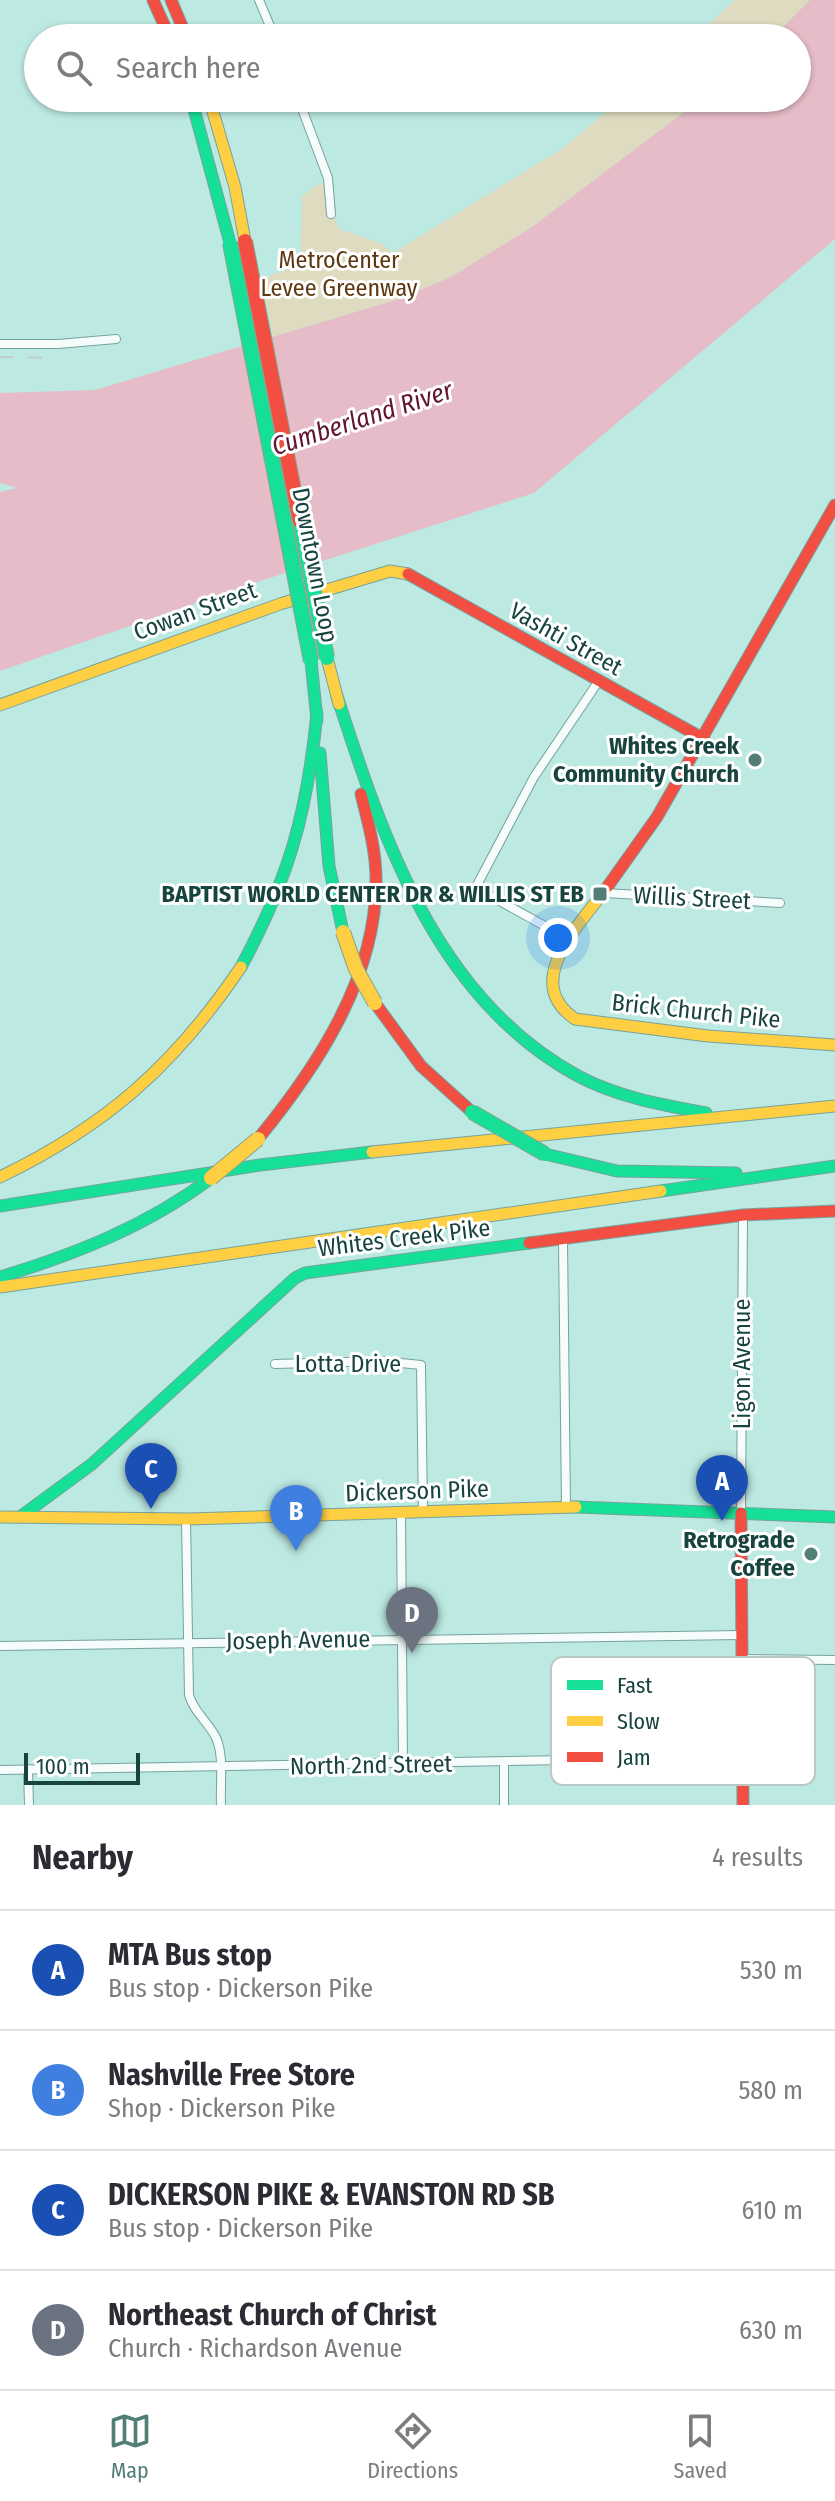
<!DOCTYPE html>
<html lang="en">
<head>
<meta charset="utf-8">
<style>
  body { margin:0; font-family:"Fira Sans Condensed",sans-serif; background:#f2f2f3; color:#2b2b33 }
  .scale { position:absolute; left:24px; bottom:20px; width:116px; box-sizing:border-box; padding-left:8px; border:4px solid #17443e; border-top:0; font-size:22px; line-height:28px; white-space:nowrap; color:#17443e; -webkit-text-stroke:6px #fff; paint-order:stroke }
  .you { position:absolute; left:558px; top:938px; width:28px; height:28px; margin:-20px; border:6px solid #fff; border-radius:50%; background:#1a73e8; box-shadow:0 0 0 12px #1a73e833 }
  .badge { display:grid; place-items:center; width:52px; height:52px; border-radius:50%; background:#517e77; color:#fff; font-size:26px; font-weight:700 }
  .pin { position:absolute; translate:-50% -66px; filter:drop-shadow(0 2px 4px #0008) }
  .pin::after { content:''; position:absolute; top:42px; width:28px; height:24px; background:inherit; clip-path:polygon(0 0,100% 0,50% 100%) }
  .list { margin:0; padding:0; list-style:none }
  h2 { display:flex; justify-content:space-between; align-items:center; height:104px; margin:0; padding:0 32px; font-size:34px }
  h2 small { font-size:26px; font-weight:400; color:#7c7c81 }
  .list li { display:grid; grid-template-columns:52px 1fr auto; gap:24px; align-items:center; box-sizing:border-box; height:120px; padding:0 32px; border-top:2px solid #e1e1e2 }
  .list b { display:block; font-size:30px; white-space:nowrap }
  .list p { margin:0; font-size:26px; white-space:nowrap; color:#7c7c81 }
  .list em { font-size:26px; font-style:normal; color:#7c7c81 }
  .icon { flex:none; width:44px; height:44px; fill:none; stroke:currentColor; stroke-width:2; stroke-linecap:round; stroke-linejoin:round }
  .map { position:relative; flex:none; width:835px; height:1805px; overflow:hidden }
  .search { position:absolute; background:#fff; box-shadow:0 2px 6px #0004; left:24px; right:24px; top:24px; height:88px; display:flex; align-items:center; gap:20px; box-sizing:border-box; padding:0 28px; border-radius:44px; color:#7c7c81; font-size:30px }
  .sheet { height:584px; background:#fff }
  nav { display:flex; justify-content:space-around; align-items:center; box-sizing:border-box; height:112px; border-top:2px solid #e1e1e2; background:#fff; font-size:22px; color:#7c7c81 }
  nav a { display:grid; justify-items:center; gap:4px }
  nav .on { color:#517e77 }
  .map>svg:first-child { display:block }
  .green { fill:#dfdbc1 }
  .water { fill:#e5bcc7 }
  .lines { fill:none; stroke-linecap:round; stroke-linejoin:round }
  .street-casing { stroke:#76a29d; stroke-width:10 }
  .fast-casing { stroke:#76a29d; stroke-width:13 }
  .slow-casing { stroke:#76a29d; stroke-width:13 }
  .jam-casing { stroke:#76a29d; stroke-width:13 }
  .street { stroke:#f5fcfb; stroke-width:8 }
  .fast { stroke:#16e098; stroke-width:11 }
  .slow { stroke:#ffcf43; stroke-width:11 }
  .jam { stroke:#f24e42; stroke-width:11 }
  .rail { stroke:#c0cecc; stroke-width:2; stroke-dasharray:14 14; stroke-linecap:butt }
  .fast-bridge-casing { stroke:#88a48b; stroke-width:16; stroke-linecap:butt }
  .slow-bridge-casing { stroke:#88a48b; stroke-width:16; stroke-linecap:butt }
  .jam-bridge-casing { stroke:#88a48b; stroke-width:16; stroke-linecap:butt }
  .fast-bridge { stroke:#16e098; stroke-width:14 }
  .slow-bridge { stroke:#ffcf43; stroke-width:14 }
  .jam-bridge { stroke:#f24e42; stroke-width:14 }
  .poi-dot { fill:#517e77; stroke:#fff; stroke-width:3 }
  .labels { text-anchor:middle; stroke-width:6; stroke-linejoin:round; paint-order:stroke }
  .park-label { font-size:24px; fill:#5d3811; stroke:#fff }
  .street-label { font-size:24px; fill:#17443e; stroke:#fff }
  .poi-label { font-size:24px; font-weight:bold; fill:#17443e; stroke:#fff; text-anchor:end }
  .water-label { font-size:26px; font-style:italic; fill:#611530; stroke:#fff }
  .key { fill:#fff; stroke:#b9c7c5; stroke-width:2 }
  .key-label { font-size:22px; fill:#17443e }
</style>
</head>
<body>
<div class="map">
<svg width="835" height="1805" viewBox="0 0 835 1805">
  <rect width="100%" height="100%" fill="#bce9e2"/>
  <!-- green -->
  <g class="green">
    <path d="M735,0H810L772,38H694Z"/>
    <path d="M623,98H703L532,227L451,277L396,300L273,337L262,279L296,266L301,250L302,196L322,182L339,229L380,243L393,253L563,148Z"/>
  </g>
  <!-- water -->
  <path class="water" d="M810,0H835V239L534,493L248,585L0,671V492L17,488L0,483V393L95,390L396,300L451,277L532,227L703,98H797V38H772Z"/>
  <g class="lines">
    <!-- street casing -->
    <g class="street-casing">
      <g id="street">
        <path d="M259,0L275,38"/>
        <path d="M298,98L328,178L331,214"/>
        <path d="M0,344H58L116,339"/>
        <path d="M605,893L780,903"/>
        <path d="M570,940L480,890L477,885L534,777L598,682"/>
        <path d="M563,1240L566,1507"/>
        <path d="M275,1364L381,1361L421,1365L423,1513"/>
        <path d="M741,1513L743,1215"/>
        <path d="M401,1514L403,1764"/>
        <path d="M186,1519L189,1695C194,1713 210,1723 217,1740C224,1759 220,1784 221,1805"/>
        <path d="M0,1646L740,1635"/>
        <path d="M741,1659L835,1660"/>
        <path d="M504,1764V1805"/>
        <path d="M28,1769L29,1805"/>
        <path d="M0,1770L743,1757"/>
      </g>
    </g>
    <!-- fast casing -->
    <g class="fast-casing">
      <g id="fast">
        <path d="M191,98L230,243"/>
        <path d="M311,661L317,720"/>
        <path d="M337,696C383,839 437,1000 578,1076C617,1097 663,1105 706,1113"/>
        <path d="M320,753L329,866L343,932"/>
        <path d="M241,967C289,878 307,814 317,713"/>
        <path d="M545,1154L617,1171L736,1173"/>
        <path d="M661,1191L835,1166"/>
        <path d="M0,1206L260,1165L372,1152"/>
        <path d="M0,1277C76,1254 147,1226 211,1178"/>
        <path d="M576,1507L835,1517"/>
        <path d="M20,1517L92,1464L295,1278L305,1273L529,1243"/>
      </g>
    </g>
    <!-- slow casing -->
    <g class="slow-casing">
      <g id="slow">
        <path d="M209,98L235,187L245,241"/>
        <path d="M327,658L339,704"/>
        <path d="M0,705L280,604L390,571L408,574"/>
        <path d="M608,886C581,924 520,981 575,1019L708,1036L835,1045"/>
        <path d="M372,1152L835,1106"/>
        <path d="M0,1177C106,1126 175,1065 241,967"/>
        <path d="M0,1287L661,1191"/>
        <path d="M0,1517L189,1519L576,1507"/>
      </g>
    </g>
    <!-- jam casing -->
    <g class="jam-casing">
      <g id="jam">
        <path d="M153,0L170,38"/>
        <path d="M171,0L187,38"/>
        <path d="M408,574L704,739"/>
        <path d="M608,886L657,817L835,505"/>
        <path d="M375,1003L421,1066L472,1112"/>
        <path d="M258,1139C317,1067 377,977 376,879C376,850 368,822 361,794"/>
        <path d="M529,1243L743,1215L835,1211"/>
        <path d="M741,1513L743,1805"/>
      </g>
    </g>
    <!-- street -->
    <use href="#street" class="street"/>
    <!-- fast -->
    <use href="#fast" class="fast"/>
    <!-- slow -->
    <use href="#slow" class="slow"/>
    <!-- jam -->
    <use href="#jam" class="jam"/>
    <!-- rail -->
    <path class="rail" d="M0,357L56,358"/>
    <!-- fast-bridge casing -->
    <g class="fast-bridge-casing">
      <g id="fast-bridge">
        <path d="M230,243L311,661"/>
        <path d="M300,521L327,658"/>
        <path d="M472,1112L545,1154"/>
      </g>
    </g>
    <!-- slow-bridge casing -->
    <g class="slow-bridge-casing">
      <g id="slow-bridge">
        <path d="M343,932L356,969L375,1003"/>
        <path d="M211,1178L258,1139"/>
      </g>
    </g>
    <!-- jam-bridge casing -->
    <g class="jam-bridge-casing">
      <path id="jam-bridge" d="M245,241L300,521"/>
    </g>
    <!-- fast-bridge -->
    <use href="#fast-bridge" class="fast-bridge"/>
    <!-- slow-bridge -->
    <use href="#slow-bridge" class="slow-bridge"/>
    <!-- jam-bridge -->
    <use href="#jam-bridge" class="jam-bridge"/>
  </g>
  <!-- markers -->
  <g class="poi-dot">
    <circle cx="755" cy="760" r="8"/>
    <rect x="592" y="886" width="16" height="16" rx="4"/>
    <circle cx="811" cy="1554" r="8"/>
  </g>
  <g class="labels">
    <!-- park labels -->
    <g class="park-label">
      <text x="339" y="268">MetroCenter<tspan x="339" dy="28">Levee Greenway</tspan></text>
    </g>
    <!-- street labels -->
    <g class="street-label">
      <text transform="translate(315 565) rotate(79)" y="8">Downtown Loop</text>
      <text transform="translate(195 611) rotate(-20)" y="8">Cowan Street</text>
      <text transform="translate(566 639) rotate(29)" y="8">Vashti Street</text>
      <text transform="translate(692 898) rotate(3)" y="8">Willis Street</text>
      <text transform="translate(696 1011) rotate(6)" y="8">Brick Church Pike</text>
      <text transform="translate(404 1238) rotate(-7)" y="8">Whites Creek Pike</text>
      <text x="348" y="1372">Lotta Drive</text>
      <text transform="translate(742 1364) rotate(-90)" y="8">Ligon Avenue</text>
      <text transform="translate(417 1491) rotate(-2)" y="8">Dickerson Pike</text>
      <text transform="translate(298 1640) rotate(-1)" y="8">Joseph Avenue</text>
      <text transform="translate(371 1765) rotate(-1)" y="8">North 2nd Street</text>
    </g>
    <!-- poi labels -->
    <g class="poi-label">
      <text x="739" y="754">Whites Creek<tspan x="739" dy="28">Community Church</tspan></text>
      <text x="584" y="902">BAPTIST WORLD CENTER DR &amp; WILLIS ST EB</text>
      <text x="795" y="1548">Retrograde<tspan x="795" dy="28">Coffee</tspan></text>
    </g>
    <!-- water labels -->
    <g class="water-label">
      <text transform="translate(362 418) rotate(-18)" y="9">Cumberland River</text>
    </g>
  </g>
  <!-- legend -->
  <rect x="551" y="1657" width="264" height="128" rx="12" class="key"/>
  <rect x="567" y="1680" width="36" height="10" fill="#16e098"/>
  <rect x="567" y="1716" width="36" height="10" fill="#ffcf43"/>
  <rect x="567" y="1752" width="36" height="10" fill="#f24e42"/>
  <g class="key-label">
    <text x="617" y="1693">Fast</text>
    <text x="617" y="1729">Slow</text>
    <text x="617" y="1765">Jam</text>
  </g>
</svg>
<div class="scale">100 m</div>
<div class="you"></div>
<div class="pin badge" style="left:722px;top:1521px;background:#1a4fb4">A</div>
<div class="pin badge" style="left:296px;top:1551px;background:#3f7fe0">B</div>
<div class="pin badge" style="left:151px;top:1509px;background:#1a4fb4">C</div>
<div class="pin badge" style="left:412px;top:1653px;background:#6b7280">D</div>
<div class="search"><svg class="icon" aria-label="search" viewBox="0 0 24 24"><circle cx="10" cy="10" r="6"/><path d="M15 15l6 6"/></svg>Search here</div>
</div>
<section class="sheet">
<h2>Nearby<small>4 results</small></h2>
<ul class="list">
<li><span class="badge" style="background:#1a4fb4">A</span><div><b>MTA Bus stop</b><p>Bus stop · Dickerson Pike</p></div><em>530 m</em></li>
<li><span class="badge" style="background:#3f7fe0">B</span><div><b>Nashville Free Store</b><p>Shop · Dickerson Pike</p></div><em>580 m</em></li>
<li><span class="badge" style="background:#1a4fb4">C</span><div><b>DICKERSON PIKE &amp; EVANSTON RD SB</b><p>Bus stop · Dickerson Pike</p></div><em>610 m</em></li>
<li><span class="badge" style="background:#6b7280">D</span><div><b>Northeast Church of Christ</b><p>Church · Richardson Avenue</p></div><em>630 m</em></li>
</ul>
</section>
<nav>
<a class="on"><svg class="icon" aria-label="map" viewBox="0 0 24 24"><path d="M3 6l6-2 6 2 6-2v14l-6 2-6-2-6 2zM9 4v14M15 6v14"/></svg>Map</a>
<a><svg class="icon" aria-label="directions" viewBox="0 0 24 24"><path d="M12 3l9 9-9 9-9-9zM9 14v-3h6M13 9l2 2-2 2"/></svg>Directions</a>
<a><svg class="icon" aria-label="saved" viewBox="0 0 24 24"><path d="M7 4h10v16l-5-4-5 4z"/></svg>Saved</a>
</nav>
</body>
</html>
